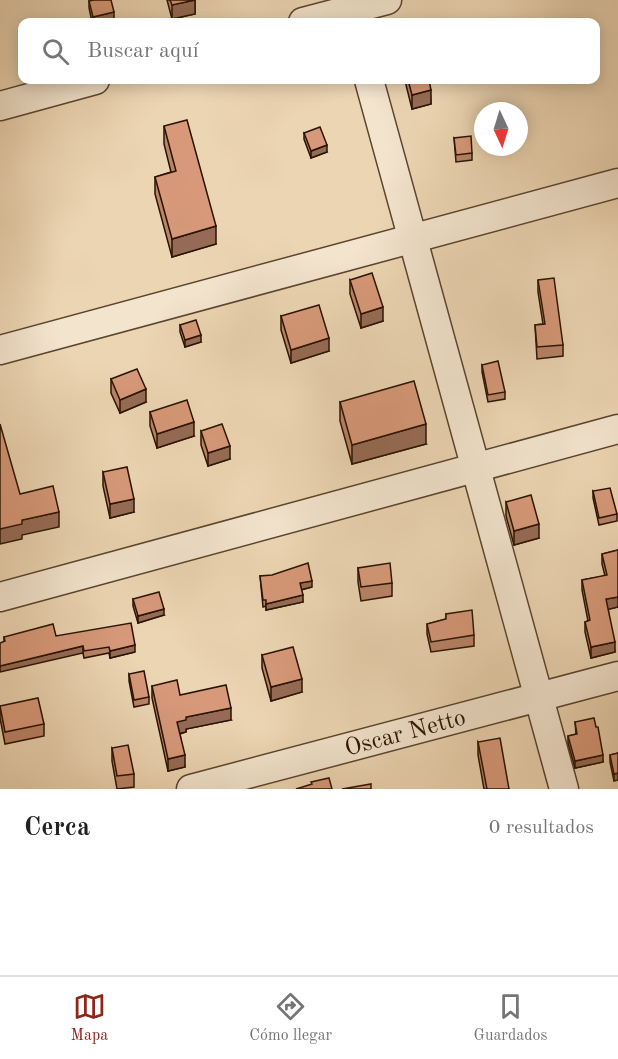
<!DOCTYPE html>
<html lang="es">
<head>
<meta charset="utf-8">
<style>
  body { margin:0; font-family:"Old Standard TT",serif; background:#f6f6f6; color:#202124 }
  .compass { position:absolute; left:474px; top:102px; width:54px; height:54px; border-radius:50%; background:#fff; box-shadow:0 3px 15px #0003; rotate:176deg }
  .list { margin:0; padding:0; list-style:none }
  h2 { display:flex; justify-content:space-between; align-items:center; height:78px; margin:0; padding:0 24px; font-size:26px }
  h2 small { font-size:20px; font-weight:400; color:#757577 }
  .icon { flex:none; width:33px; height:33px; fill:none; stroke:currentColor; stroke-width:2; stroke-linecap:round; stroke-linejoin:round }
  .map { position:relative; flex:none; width:618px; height:789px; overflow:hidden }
  .search { position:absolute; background:#fff; box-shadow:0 3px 15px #0003; left:18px; right:18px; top:18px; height:66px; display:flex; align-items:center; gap:15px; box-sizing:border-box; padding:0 21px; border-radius:12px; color:#757577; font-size:22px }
  .sheet { height:186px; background:#fff }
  nav { display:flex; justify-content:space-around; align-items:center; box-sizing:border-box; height:84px; border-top:2px solid #e0e0e0; background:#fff; font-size:16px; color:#757577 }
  nav a { display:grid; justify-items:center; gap:3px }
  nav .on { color:#8f2418 }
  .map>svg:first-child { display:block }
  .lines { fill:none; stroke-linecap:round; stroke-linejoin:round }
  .minor-casing { stroke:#5a442e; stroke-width:31 }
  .minor { stroke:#f3e4ce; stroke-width:28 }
  .wall { fill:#b98468; stroke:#2a1302; stroke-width:1.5 }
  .shaded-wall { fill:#966b55; stroke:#2a1302; stroke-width:1.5 }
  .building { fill:#d79979; stroke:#2a1302; stroke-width:1.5 }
  .labels { text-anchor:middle; stroke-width:4.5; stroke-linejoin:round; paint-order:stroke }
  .street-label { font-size:24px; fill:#2a1302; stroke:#f3e4ce }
</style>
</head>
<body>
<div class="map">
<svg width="618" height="789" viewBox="0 0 618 789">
  <rect width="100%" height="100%" fill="#ecd5b3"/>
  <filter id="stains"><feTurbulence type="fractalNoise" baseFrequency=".00333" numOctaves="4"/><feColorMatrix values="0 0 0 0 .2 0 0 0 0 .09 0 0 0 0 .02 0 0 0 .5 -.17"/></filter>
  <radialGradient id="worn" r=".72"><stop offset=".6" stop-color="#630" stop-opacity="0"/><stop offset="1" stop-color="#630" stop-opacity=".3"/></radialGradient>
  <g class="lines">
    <!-- minor casing -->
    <g class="minor-casing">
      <g id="minor">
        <path d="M303,22L387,0"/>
        <path d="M369,80L564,789"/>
        <path d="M0,106L95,80"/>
        <path d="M0,350L618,183"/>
        <path d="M0,597L618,429"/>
        <path d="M191,789L618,676"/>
      </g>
    </g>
    <!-- minor -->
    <use href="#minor" class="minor"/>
  </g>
  <!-- wall -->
  <g class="wall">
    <path d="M167,0H195V14L172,19Z"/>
    <path d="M89,1L114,19L99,22H92L89,8Z"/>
    <path d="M406,80H429L431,104L412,109L406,85Z"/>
    <path d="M164,126L216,244L172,257L155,194V177L171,172L164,144Z"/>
    <path d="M304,133L327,152L311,158L304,139Z"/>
    <path d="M454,138L472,153V160L456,162Z"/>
    <path d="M350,280L383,321L361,328L350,294Z"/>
    <path d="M538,280L563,345V356L537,359L535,325L543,324L538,292Z"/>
    <path d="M281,316L329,351L291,363L281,330Z"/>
    <path d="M180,325L201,342L185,347L180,332Z"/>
    <path d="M482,365L505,392V399L488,402L482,372Z"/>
    <path d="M111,379L146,402L120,413L111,393Z"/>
    <path d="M340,402L426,444L352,464L340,421Z"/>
    <path d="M150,412L194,436L157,448L150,426Z"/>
    <path d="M201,431L230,459L208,466L201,445Z"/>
    <path d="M103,472L134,512L110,518L103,486Z"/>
    <path d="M593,491L617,514V521L599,525L593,498Z"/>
    <path d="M506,502L539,538L514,545L506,516Z"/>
    <path d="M618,550V607L608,609L615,652L591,658L585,632V622L588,621L582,590V580L605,576L602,564V554Z"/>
    <path d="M358,568L392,583V596L361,601L358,582Z"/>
    <path d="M260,576L312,587L301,590L303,602L266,610V606L263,607Z"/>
    <path d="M133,599L164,615L138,623L133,606Z"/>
    <path d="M446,614L474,635V646L431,652L427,634V624L446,619Z"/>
    <path d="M56,636L135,652L110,658L109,653L84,658L83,653L4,642V637Z"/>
    <path d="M262,655L302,692L271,701L262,668Z"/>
    <path d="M129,674L149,697V704L134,707L129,681Z"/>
    <path d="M152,686L180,695L231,720L186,729V732L180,734L185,767L168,771L152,698Z"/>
    <path d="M0,706L44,724V736L5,744L0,718Z"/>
    <path d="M575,722L596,727L603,762L575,768L568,743V736L576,734Z"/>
    <path d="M478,742L509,789H484L478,755Z"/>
    <path d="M112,748L134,774V787L117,789L112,761Z"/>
    <path d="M618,753L614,781L610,762V755Z"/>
  </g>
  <!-- shaded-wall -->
  <g class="shaded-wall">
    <path d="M195,0V14L172,19V5Z"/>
    <path d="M114,12V19L99,22H93V17Z"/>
    <path d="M431,90V104L412,109V95Z"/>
    <path d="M327,145V152L311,158V151Z"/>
    <path d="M216,226V244L172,257V239Z"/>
    <path d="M383,307V321L361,328V314Z"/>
    <path d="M201,335V342L185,347V340Z"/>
    <path d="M329,338V351L291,363V350Z"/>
    <path d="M146,389V402L120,413V400Z"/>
    <path d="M194,422V436L157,448V434Z"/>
    <path d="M426,424V444L352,464V445Z"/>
    <path d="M230,446V459L208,466V453Z"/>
    <path d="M134,499V512L110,518V504Z"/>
    <path d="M59,512V527L22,535V539L0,544V529L22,520Z"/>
    <path d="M539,524V538L514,545V531Z"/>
    <path d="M312,581V587L300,590V583Z"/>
    <path d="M303,595V602L266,610V604Z"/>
    <path d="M618,597V607L606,610V599Z"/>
    <path d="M164,609V615L138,623V616Z"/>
    <path d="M615,642V652L591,658V647Z"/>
    <path d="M135,645V652L110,658V651Z"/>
    <path d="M83,646V653L0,672V666Z"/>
    <path d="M302,679V692L271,701V687Z"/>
    <path d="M231,708V720L186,729V732L177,734V722L186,717Z"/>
    <path d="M185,755V767L168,771V759Z"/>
    <path d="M603,755V762L575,768V761Z"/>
    <path d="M618,773V780L614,781V774Z"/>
  </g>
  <!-- building -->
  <g class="building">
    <path d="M94,0H111L114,12L93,17L89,1Z"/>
    <path d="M170,0H195L172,5Z"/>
    <path d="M408,80H429L431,90L412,95Z"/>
    <path d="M187,120L216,226L172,239L155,177L176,171L164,126Z"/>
    <path d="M320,127L327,145L311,151L304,133Z"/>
    <path d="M471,136L472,153L456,155L454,138Z"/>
    <path d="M372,273L383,307L361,314L350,280Z"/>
    <path d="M554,278L563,345L537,347L535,325L545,324L538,280Z"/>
    <path d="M319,305L329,338L291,350L281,316Z"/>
    <path d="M196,320L201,335L185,340L180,325Z"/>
    <path d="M498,361L505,392L488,395L482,365Z"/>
    <path d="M137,369L146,389L120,400L111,379Z"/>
    <path d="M414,381L426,424L352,445L340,402Z"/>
    <path d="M187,400L194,422L157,434L150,412Z"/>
    <path d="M0,424L20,494L53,486L59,512L22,520V524L0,529Z"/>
    <path d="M222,424L230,446L208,453L201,431Z"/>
    <path d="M127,467L134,499L110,504L103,472Z"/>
    <path d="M610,488L617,514L599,518L593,491Z"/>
    <path d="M531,495L539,524L514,531L506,502Z"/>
    <path d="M618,550V597L606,599L615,642L591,647L585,622L590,620L582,580L607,575L602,554Z"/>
    <path d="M308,563L312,581L300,583L303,595L266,604V600H263L260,576L272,575Z"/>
    <path d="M390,563L392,583L361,587L358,568Z"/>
    <path d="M159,592L164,609L138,616L133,599Z"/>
    <path d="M472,610L474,635L431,642L427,624L446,619V614Z"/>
    <path d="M131,623L135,645L110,651L109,647L84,651L83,646L0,666V643L5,641L4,637L53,624L56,636Z"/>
    <path d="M293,647L302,679L271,687L262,655Z"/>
    <path d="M144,671L149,697L134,700L129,674Z"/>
    <path d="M177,680L180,695L226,685L231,708L186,717V720L177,722L185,755L168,759L152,686Z"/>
    <path d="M38,698L44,724L5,732L0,706Z"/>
    <path d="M594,718L596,727H598L603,755L575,761L568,736L577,734L575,722Z"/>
    <path d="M500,738L509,789H487L478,742Z"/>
    <path d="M128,745L134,774L117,776L112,748Z"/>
    <path d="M618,753V773L614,774L610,755Z"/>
    <path d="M329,778L332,789H296L312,784L311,782Z"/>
    <path d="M371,784V789H342Z"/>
  </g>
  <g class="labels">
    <!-- street labels -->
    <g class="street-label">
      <text transform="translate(405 732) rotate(-15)" y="8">Oscar Netto</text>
    </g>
  </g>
  <rect width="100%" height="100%" filter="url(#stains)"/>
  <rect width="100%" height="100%" fill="url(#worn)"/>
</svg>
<svg class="compass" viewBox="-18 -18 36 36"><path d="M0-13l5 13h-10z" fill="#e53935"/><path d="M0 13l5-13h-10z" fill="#757577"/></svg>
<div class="search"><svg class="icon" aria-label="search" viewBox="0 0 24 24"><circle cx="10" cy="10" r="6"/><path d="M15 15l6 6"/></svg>Buscar aquí</div>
</div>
<section class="sheet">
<h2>Cerca<small>0 resultados</small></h2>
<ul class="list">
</ul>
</section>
<nav>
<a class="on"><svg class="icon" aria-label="map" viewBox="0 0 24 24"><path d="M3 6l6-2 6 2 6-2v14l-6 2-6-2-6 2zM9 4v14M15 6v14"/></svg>Mapa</a>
<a><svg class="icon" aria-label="directions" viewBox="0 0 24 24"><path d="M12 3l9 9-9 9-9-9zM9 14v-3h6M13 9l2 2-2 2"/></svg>Cómo llegar</a>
<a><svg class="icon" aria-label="saved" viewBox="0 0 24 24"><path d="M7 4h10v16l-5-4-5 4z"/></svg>Guardados</a>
</nav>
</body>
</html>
